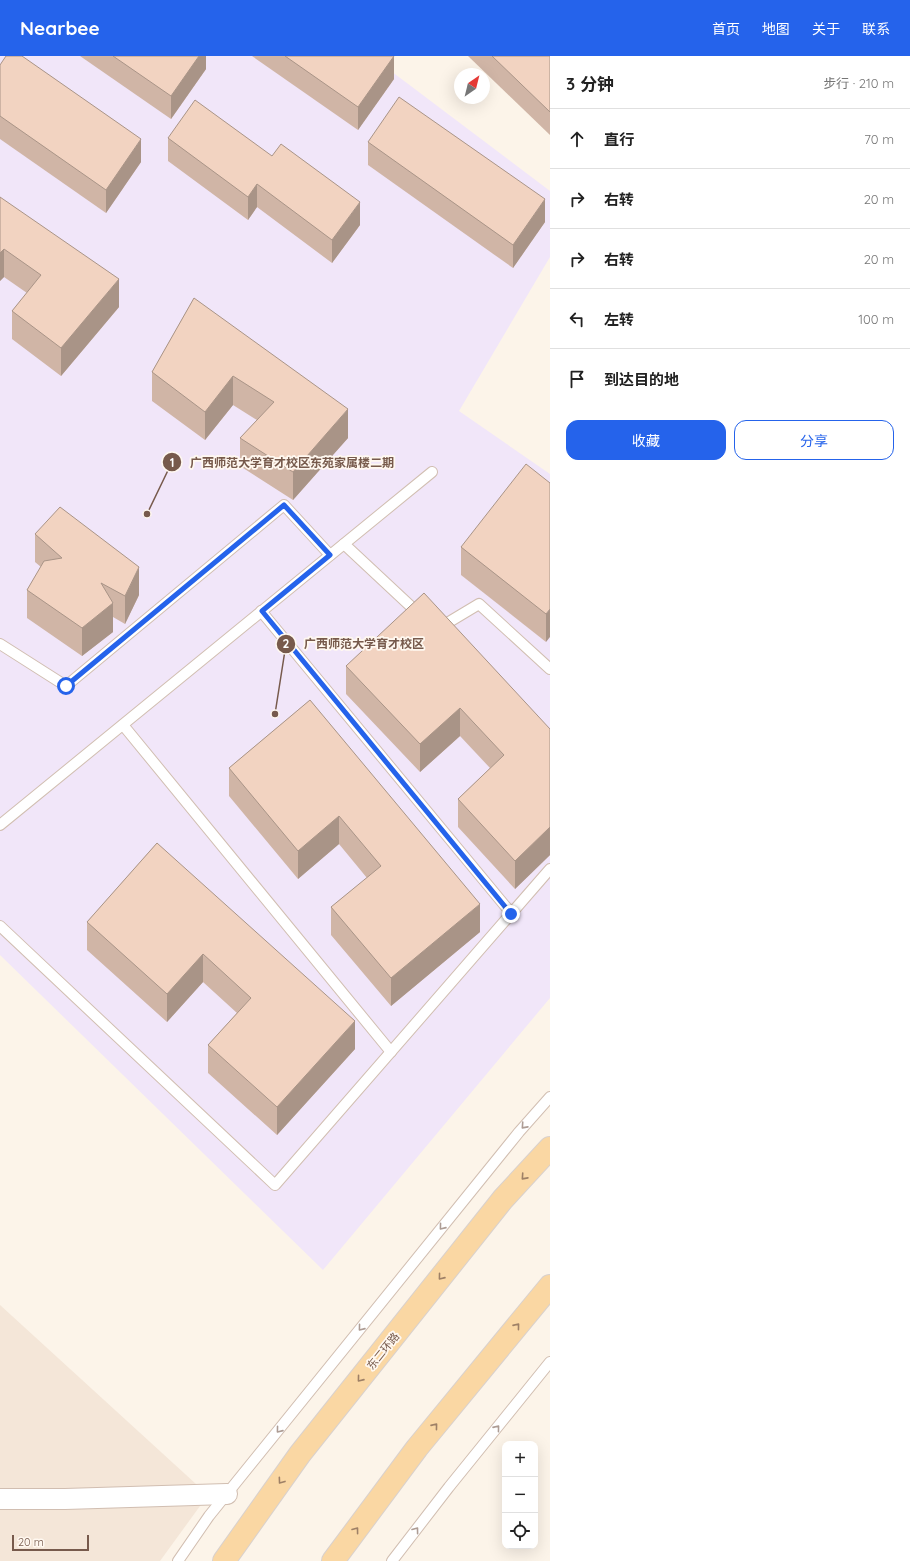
<!DOCTYPE html>
<html lang="zh">
<head>
<meta charset="utf-8">
<style>
  body { margin:0; font-family:Quicksand,"Noto Sans SC",sans-serif; background:#f6f6f6; color:#222 }
  .controls { position:absolute; right:12px; bottom:12px; display:grid; overflow:hidden; border-radius:8px; box-shadow:0 4px 16px #0002 }
  .controls button { width:36px; height:36px; display:grid; place-items:center; padding:0; border:0; border-bottom:1px solid #e0e0e0; background:#fff; color:#222; font:20px sans-serif }
  .compass { position:absolute; left:454px; top:12px; width:36px; height:36px; border-radius:50%; background:#fff; box-shadow:0 4px 16px #0002; rotate:35deg }
  .scale { position:absolute; left:12px; bottom:10px; width:77px; box-sizing:border-box; padding-left:4px; border:2px solid #775a4c; border-top:0; font-size:11px; line-height:14px; white-space:nowrap; color:#775a4c; -webkit-text-stroke:3px #fff8f0; paint-order:stroke }
  .stop { position:absolute; width:12px; height:12px; margin:-9px; border:3px solid #2563eb; border-radius:50%; background:#fff }
  .stop.end { background:#2563eb; border-color:#fff; box-shadow:0 1px 4px #0008 }
  .list { margin:0; padding:0; list-style:none }
  h2 { display:flex; justify-content:space-between; align-items:center; height:52px; margin:0; padding:0 16px; font-size:17px }
  h2 small { font-size:13px; font-weight:400; color:#767676 }
  .list li { display:grid; grid-template-columns:26px 1fr auto; gap:12px; align-items:center; box-sizing:border-box; height:60px; padding:0 16px; border-top:1px solid #e0e0e0 }
  .list b { display:block; font-size:15px; white-space:nowrap }
  .list em { font-size:13px; font-style:normal; color:#767676 }
  .actions { display:flex; gap:8px; padding:12px 16px }
  .actions a { flex:1; padding:9px 0; border:1px solid #2563eb; border-radius:12px; text-align:center; font-size:14px; color:#2563eb }
  .actions .main { background:#2563eb; color:#fff }
  .icon { flex:none; width:22px; height:22px; fill:none; stroke:currentColor; stroke-width:2; stroke-linecap:round; stroke-linejoin:round }
  .map { position:relative; flex:none; width:550px; height:1505px; overflow:hidden }
  header { display:flex; align-items:center; gap:24px; box-sizing:border-box; height:56px; padding:0 20px; background:#2563eb; color:#fff }
  header strong { font-size:19px }
  nav { display:flex; gap:22px; margin-inline-start:auto; font-size:14px }
  main { display:flex }
  aside { flex:1; background:#fff }
  .map>svg:first-child { display:block }
  .residential { fill:#f4e6d8 }
  .education { fill:#f1e6f9 }
  .lines { fill:none; stroke-linecap:round; stroke-linejoin:round }
  .lane-casing { stroke:#d1beb1; stroke-width:12 }
  .street-casing { stroke:#d1beb1; stroke-width:22 }
  .primary-casing { stroke:#d9d1cd; stroke-width:24 }
  .lane { stroke:#fff; stroke-width:10 }
  .street { stroke:#fff; stroke-width:20 }
  .primary { stroke:#fad7a3; stroke-width:22 }
  .wall { fill:#d0b5a6 }
  .shaded-wall { fill:#a99487 }
  .building { fill:#f2d3c1; stroke:#a99487 }
  .oneway { stroke:#ad9c94 }
  .oneway2 { stroke:#9e8066 }
  .route { stroke:#2563eb; stroke-width:5 }
  .labels { text-anchor:middle; stroke-width:3.5; stroke-linejoin:round; paint-order:stroke }
  .street-label { font-size:11px; fill:#775a4c; stroke:#fff8f0 }
  .leader { fill:none; stroke:#775a4c; stroke-width:1.5 }
  .callout-dot { fill:#775a4c; stroke:#fff8f0; stroke-width:1.5 }
  .mark-label { font-size:12px; text-anchor:middle; font-weight:bold; fill:#fff }
  .callout-label { font-size:12px; text-anchor:middle; font-weight:bold; fill:#775a4c; stroke:#fff8f0; stroke-width:3.5; stroke-linejoin:round; paint-order:stroke }
</style>
</head>
<body>
<header>
<strong>Nearbee</strong>
<nav><a>首页</a><a>地图</a><a>关于</a><a>联系</a></nav>
</header>
<main>
<div class="map">
<svg width="550" height="1505" viewBox="0 0 550 1505">
  <rect width="100%" height="100%" fill="#fcf4e9"/>
  <!-- residential -->
  <path class="residential" d="M0,1249L208,1439L160,1505H0Z"/>
  <!-- education -->
  <path class="education" d="M0,0H371L550,135V201L459,355L550,418V942L323,1214L0,899Z"/>
  <g class="lines">
    <!-- lane casing -->
    <g class="lane-casing">
      <g id="lane">
        <path d="M344,488L420,559"/>
        <path d="M261,555L511,857"/>
        <path d="M439,572L479,548L550,613"/>
        <path d="M0,588L66,630L284,449L330,499"/>
        <path d="M123,669L391,996"/>
        <path d="M0,769L432,416"/>
        <path d="M0,870L275,1129L550,813"/>
        <path d="M178,1505L209,1460L519,1076L550,1041"/>
        <path d="M392,1505L449,1431L550,1306"/>
      </g>
    </g>
    <!-- street casing -->
    <g class="street-casing">
      <path id="street" d="M0,1443H65L227,1438"/>
    </g>
    <!-- primary casing -->
    <g class="primary-casing">
      <g id="primary">
        <path d="M224,1505L300,1398L503,1143L550,1092"/>
        <path d="M333,1505L417,1392L550,1230"/>
      </g>
    </g>
    <!-- lane -->
    <use href="#lane" class="lane"/>
    <!-- street -->
    <use href="#street" class="street"/>
    <!-- primary -->
    <use href="#primary" class="primary"/>
  </g>
  <!-- wall -->
  <g class="wall">
    <path d="M80,0H206V13L171,63Z"/>
    <path d="M252,0H393L394,23L358,74Z"/>
    <path d="M468,0H550V79Z"/>
    <path d="M0,9L141,106L106,157L0,83Z"/>
    <path d="M168,82L360,169L332,207L257,151L248,164L168,105Z"/>
    <path d="M368,86L545,166L513,212L368,109Z"/>
    <path d="M0,141L119,251L61,320L12,283V255L27,237L4,221L0,225Z"/>
    <path d="M194,242L348,382L293,444L240,410V382L257,364L233,349L205,384L152,345V316Z"/>
    <path d="M550,427L546,586L461,519V491Z"/>
    <path d="M35,478L139,539L125,568L113,561V576L82,600L27,562V534L41,511L35,506Z"/>
    <path d="M346,610L550,673V799L515,833L458,771V743L490,712L460,680L420,716L346,638Z"/>
    <path d="M310,644L480,876L391,950L331,879V851L367,822L339,788L298,823L229,740V712Z"/>
    <path d="M157,787L355,993L277,1079L208,1017V989L237,957L203,926L167,966L87,894V866Z"/>
  </g>
  <!-- shaded-wall -->
  <g class="shaded-wall">
    <path d="M199,0H206V13L171,63V40Z"/>
    <path d="M394,0V23L358,74V51Z"/>
    <path d="M141,83V106L106,157V134Z"/>
    <path d="M257,128V151L248,164V141Z"/>
    <path d="M545,143V166L513,212V189Z"/>
    <path d="M360,146V169L332,207V184Z"/>
    <path d="M4,193V221L0,225V197Z"/>
    <path d="M119,223V251L61,320V292Z"/>
    <path d="M233,320V349L205,384V356Z"/>
    <path d="M348,353V382L293,444V416Z"/>
    <path d="M139,511V539L125,568V540Z"/>
    <path d="M113,547V576L82,600V572Z"/>
    <path d="M550,553V581L546,586V558Z"/>
    <path d="M460,652V680L420,716V688Z"/>
    <path d="M339,760V788L298,823V795Z"/>
    <path d="M550,771V799L515,833V805Z"/>
    <path d="M480,848V876L391,950V922Z"/>
    <path d="M203,898V926L167,966V938Z"/>
    <path d="M355,965V993L277,1079V1051Z"/>
  </g>
  <!-- building -->
  <g class="building">
    <path d="M6,0H22L141,83L106,134L0,60V9Z"/>
    <path d="M113,0H199L171,40Z"/>
    <path d="M285,0H394L358,51Z"/>
    <path d="M492,0H550V56Z"/>
    <path d="M399,41L545,143L513,189L368,86Z"/>
    <path d="M195,44L272,100L281,88L360,146L332,184L257,128L248,141L168,82Z"/>
    <path d="M0,141L119,223L61,292L12,255L41,219L4,193L0,197Z"/>
    <path d="M194,242L348,353L293,416L240,382L274,346L233,320L205,356L152,316Z"/>
    <path d="M526,408L550,427V553L546,558L461,491Z"/>
    <path d="M60,451L139,511L125,540L101,527L113,547L82,572L27,534L44,505L62,502L35,478Z"/>
    <path d="M424,537L550,673V771L515,805L458,743L504,699L460,652L420,688L346,610Z"/>
    <path d="M310,644L480,848L391,922L331,851L381,810L339,760L298,795L229,712Z"/>
    <path d="M157,787L355,965L277,1051L208,989L251,942L203,898L167,938L87,866Z"/>
  </g>
  <!-- one-way arrows -->
  <defs><path id="oneway-chevron" d="M-2-3.5L2.5 0L-2 3.5" fill="none" stroke-width="1.6" stroke-linecap="round" stroke-linejoin="round"/></defs>
  <g class="oneway">
    <use href="#oneway-chevron" transform="translate(524 1070) rotate(132)"/>
    <use href="#oneway-chevron" transform="translate(442 1171) rotate(129)"/>
    <use href="#oneway-chevron" transform="translate(361 1272) rotate(129)"/>
    <use href="#oneway-chevron" transform="translate(497 1372) rotate(-51)"/>
    <use href="#oneway-chevron" transform="translate(279 1374) rotate(129)"/>
    <use href="#oneway-chevron" transform="translate(416 1474) rotate(-53)"/>
  </g>
  <g class="oneway2">
    <use href="#oneway-chevron" transform="translate(524 1121) rotate(132)"/>
    <use href="#oneway-chevron" transform="translate(441 1221) rotate(129)"/>
    <use href="#oneway-chevron" transform="translate(517 1270) rotate(-51)"/>
    <use href="#oneway-chevron" transform="translate(360 1323) rotate(129)"/>
    <use href="#oneway-chevron" transform="translate(435 1370) rotate(-51)"/>
    <use href="#oneway-chevron" transform="translate(281 1425) rotate(126)"/>
    <use href="#oneway-chevron" transform="translate(356 1474) rotate(-53)"/>
  </g>
  <g class="lines">
    <!-- route -->
    <path class="route" d="M66,630L284,449L330,499L262,555L511,858"/>
  </g>
  <g class="labels">
    <!-- street labels -->
    <g class="street-label">
      <text transform="translate(383 1295) rotate(-51)" y="4">东二环路</text>
    </g>
  </g>
  <!-- callouts -->
  <path class="leader" d="M147 458L172 406M275 658L286 588"/>
  <g class="callout-dot">
    <circle cx="147" cy="458" r="4"/>
    <circle cx="275" cy="658" r="4"/>
    <circle cx="172" cy="406" r="10"/>
    <circle cx="286" cy="588" r="10"/>
  </g>
  <g class="mark-label">
    <text x="172" y="411">1</text>
    <text x="286" y="592">2</text>
  </g>
  <g class="callout-label">
    <text x="292" y="411">广西师范大学育才校区东苑家属楼二期</text>
    <text x="364" y="592">广西师范大学育才校区</text>
  </g>
</svg>
<div class="controls">
<button>+</button>
<button>−</button>
<button><svg class="icon" aria-label="locate" viewBox="0 0 24 24"><circle cx="12" cy="12" r="6"/><path d="M12 2v4M12 18v4M2 12h4M18 12h4"/></svg></button>
</div>
<svg class="compass" viewBox="-18 -18 36 36"><path d="M0-13l5 13h-10z" fill="#e53935"/><path d="M0 13l5-13h-10z" fill="#767676"/></svg>
<div class="scale">20 m</div>
<div class="stop" style="left:66px;top:630px"></div>
<div class="stop end" style="left:511px;top:858px"></div>
</div>
<aside>
<h2>3 分钟<small>步行 · 210 m</small></h2>
<ul class="list">
<li><svg class="icon" aria-label="ahead" viewBox="0 0 24 24"><path d="M12 20V5M6 11l6-6 6 6"/></svg><div><b>直行</b></div><em>70 m</em></li>
<li><svg class="icon" aria-label="right" viewBox="0 0 24 24"><path d="M7 20v-9h11M14 6l5 5-5 5"/></svg><div><b>右转</b></div><em>20 m</em></li>
<li><svg class="icon" aria-label="right" viewBox="0 0 24 24"><path d="M7 20v-9h11M14 6l5 5-5 5"/></svg><div><b>右转</b></div><em>20 m</em></li>
<li><svg class="icon" aria-label="left" viewBox="0 0 24 24"><path d="M17 20v-9H6M10 6l-5 5 5 5"/></svg><div><b>左转</b></div><em>100 m</em></li>
<li><svg class="icon" aria-label="arrive" viewBox="0 0 24 24"><path d="M6 21V4h12l-3 4 3 4H6"/></svg><div><b>到达目的地</b></div></li>
</ul>
<div class="actions"><a class="main">收藏</a><a>分享</a></div>
</aside>
</main>
</body>
</html>
